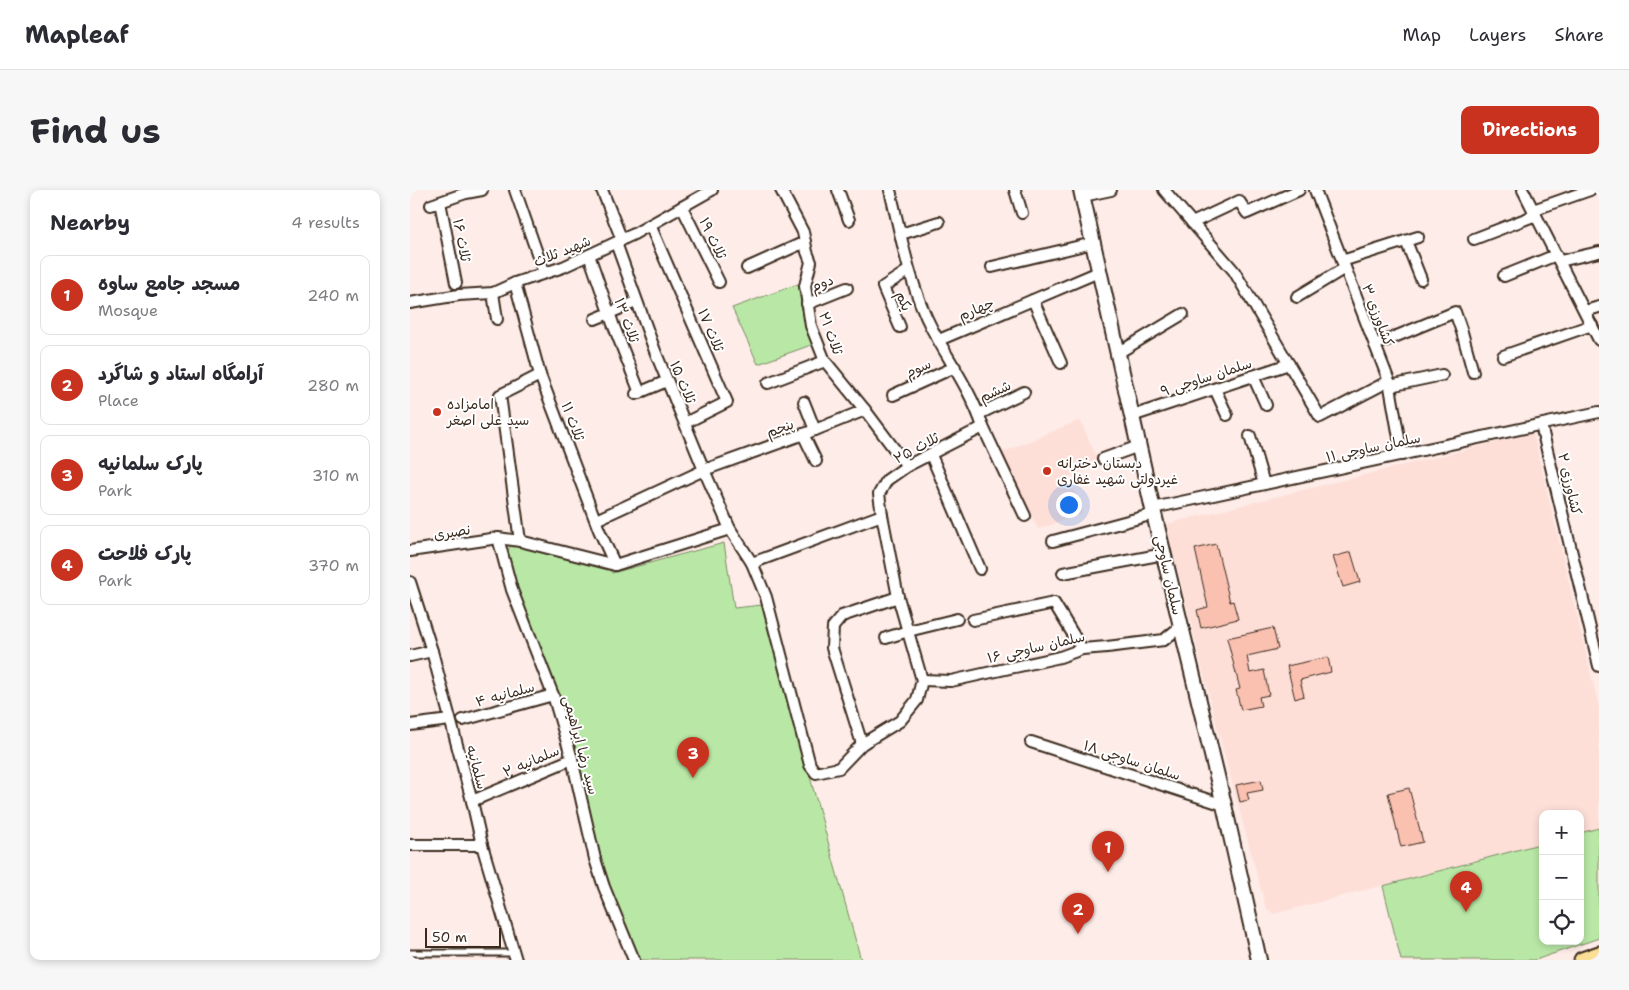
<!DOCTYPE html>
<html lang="en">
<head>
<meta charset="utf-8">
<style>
  body { margin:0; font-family:"Shantell Sans","Playpen Sans Arabic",sans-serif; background:#f7f7f7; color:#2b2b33 }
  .controls { position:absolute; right:15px; bottom:15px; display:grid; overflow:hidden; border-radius:10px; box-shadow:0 2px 8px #0003 }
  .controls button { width:45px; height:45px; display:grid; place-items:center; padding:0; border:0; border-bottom:1px solid #e1e1e2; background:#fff; color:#2b2b33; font:25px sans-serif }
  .scale { position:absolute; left:15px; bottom:12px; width:76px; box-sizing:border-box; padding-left:5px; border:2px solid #3b2a1e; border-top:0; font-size:14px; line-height:18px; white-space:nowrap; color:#3b2a1e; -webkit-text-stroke:4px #fff; paint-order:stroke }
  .you { position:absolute; left:658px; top:314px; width:18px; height:18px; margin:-12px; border:4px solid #fff; border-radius:50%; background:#1a73e8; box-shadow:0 0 0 8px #1a73e833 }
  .badge { display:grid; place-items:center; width:32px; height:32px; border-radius:50%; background:#c8321e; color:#fff; font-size:16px; font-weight:700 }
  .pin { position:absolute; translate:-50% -41px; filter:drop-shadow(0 1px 2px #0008) }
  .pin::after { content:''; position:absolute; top:26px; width:18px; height:15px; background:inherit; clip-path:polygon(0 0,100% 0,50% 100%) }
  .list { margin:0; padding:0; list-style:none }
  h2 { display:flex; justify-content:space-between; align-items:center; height:65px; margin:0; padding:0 20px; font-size:21px }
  h2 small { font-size:16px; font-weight:400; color:#7c7c81 }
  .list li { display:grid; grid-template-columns:32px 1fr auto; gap:15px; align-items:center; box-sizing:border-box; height:80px; margin:0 10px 10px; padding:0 10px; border:1px solid #e1e1e2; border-radius:10px }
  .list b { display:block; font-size:19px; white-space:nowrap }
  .list p { margin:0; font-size:16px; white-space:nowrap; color:#7c7c81 }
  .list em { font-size:16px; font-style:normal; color:#7c7c81 }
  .icon { flex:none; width:28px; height:28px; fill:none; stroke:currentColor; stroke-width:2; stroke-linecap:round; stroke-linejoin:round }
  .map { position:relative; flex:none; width:1189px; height:770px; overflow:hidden; border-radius:10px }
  header { display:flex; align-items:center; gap:30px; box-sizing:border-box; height:70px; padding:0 25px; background:#fff; border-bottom:1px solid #e1e1e2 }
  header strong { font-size:24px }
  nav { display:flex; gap:28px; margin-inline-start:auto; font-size:18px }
  .intro { display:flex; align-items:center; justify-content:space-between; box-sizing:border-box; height:120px; padding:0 30px }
  h1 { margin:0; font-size:35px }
  .button { padding:12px 22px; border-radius:10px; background:#c8321e; color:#fff; font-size:18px; font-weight:700 }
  main { display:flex; gap:30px; padding:0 30px }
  aside { flex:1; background:#fff; border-radius:10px; box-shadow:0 2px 8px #0003 }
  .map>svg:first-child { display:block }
  .built { fill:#fddfd8 }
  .green { fill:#b9e8a6; stroke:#7a8962 }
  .building { fill:#fac1b1; stroke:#3b2a1e }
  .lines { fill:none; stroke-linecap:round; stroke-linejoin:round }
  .lane-casing { stroke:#3b2a1e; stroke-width:9 }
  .street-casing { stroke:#3b2a1e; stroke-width:14 }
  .secondary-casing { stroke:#3b2a1e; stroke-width:18 }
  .primary-casing { stroke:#3b2a1e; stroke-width:19 }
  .lane { stroke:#fff; stroke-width:5 }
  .street { stroke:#fff; stroke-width:10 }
  .secondary { stroke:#fff; stroke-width:14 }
  .primary { stroke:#fbdf96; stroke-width:15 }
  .poi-dot { fill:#c8321e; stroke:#fff; stroke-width:2 }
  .labels { text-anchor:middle; stroke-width:4; stroke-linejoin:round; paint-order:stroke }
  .street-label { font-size:14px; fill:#3b2a1e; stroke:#fff }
  .poi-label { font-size:14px; fill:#3b2a1e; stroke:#fff; text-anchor:start }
</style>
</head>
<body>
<header>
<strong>Mapleaf</strong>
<nav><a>Map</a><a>Layers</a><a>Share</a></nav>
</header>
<div class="intro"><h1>Find us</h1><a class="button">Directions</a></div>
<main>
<aside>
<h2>Nearby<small>4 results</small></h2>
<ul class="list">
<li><span class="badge">1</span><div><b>مسجد جامع ساوه</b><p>Mosque</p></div><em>240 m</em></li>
<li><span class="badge">2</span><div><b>آرامگاه استاد و شاگرد</b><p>Place</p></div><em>280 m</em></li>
<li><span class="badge">3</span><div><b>پارک سلمانیه</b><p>Park</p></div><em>310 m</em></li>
<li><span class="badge">4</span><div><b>پارک فلاحت</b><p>Park</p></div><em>370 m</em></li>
</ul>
</aside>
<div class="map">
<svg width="1189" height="770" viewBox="0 0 1189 770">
  <rect width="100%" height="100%" fill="#feece8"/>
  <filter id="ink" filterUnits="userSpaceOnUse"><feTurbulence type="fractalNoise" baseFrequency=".02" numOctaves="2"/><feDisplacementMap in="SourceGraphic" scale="10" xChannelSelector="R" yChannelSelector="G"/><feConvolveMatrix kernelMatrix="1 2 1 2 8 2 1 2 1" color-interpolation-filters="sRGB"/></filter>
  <g filter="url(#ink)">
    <!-- built -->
    <g class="built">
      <path d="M670,230L690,275L659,287L673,324L628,339L591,263Z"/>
      <path d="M1123,243L1189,517V638L1170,643V624H1133V653L864,724L856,718L809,545L756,334Z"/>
    </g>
    <!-- green -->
    <g class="green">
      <path d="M388,94L394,128L404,154L348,174L322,118Z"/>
      <path d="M104,350L193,372L202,383L314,353L324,418L352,415L451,770H224L190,685L158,557L93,369Z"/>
      <path d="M1189,638V748L1125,770H991L973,696L1133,653V751H1170V643Z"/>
    </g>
    <!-- building -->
    <g class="building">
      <path d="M806,354L820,412L823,411L828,429L791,438L787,420L798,417L785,359Z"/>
      <path d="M941,362L950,392L933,397L923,367Z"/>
      <path d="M863,438L868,459L837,466L840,483L854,480L859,505L849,507L851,516L831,520L826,500L830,499L817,448Z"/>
      <path d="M918,467L921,482L890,490L894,506L885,509L877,476Z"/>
      <path d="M851,590L853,600L837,603L839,610L830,612L826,595Z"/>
      <path d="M999,598L1013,652L991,657L978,603Z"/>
    </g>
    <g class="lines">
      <!-- lane casing -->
      <g class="lane-casing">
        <path id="lane" d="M0,763H103"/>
      </g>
      <!-- street casing -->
      <g class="street-casing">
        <g id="street">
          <path d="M105,0L134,83"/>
          <path d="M192,0L212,50"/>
          <path d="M371,0L393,42L397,62L401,72L395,96L401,136L415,171L455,220L497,276"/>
          <path d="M428,0L439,30"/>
          <path d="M605,0L612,23"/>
          <path d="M754,0L824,81L910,227L979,191"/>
          <path d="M905,0L979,191L992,265"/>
          <path d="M1113,0L1189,150"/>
          <path d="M673,6L701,0"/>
          <path d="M30,12L46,93"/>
          <path d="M21,15L56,3L72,0"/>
          <path d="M272,17L309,92"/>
          <path d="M1123,20L1180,0"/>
          <path d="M782,33L829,11L837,23L889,0"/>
          <path d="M240,35L317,212L275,233"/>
          <path d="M491,44L529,32"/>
          <path d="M1064,49L1126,25"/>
          <path d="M996,51L1011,89"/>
          <path d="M206,53L245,161L294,280L320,339L342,373"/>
          <path d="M179,65L203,134L230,203"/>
          <path d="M932,71L1008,47"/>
          <path d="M1150,71L1189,62"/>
          <path d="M582,77L683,53"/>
          <path d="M337,78L395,52"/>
          <path d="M1094,86L1146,65"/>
          <path d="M105,93L130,185L189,340L205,375"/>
          <path d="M83,103L87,129"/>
          <path d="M887,107L935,78"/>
          <path d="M623,110L651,173"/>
          <path d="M0,113L49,105L83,103L105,93L153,77L224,44L302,0"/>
          <path d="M397,114L437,98"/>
          <path d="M1175,121L1189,117"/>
          <path d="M185,129L226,112"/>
          <path d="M490,137L473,97L499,80"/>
          <path d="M529,150L691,81"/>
          <path d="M965,155L1045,122L1052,142L1063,182"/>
          <path d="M708,163L773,124"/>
          <path d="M1093,166L1182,135"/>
          <path d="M843,186L856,215"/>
          <path d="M358,193L415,171"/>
          <path d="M980,196L1032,185"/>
          <path d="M805,199L817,225"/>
          <path d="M226,204L257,191"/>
          <path d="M483,205L545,177"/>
          <path d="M394,212L405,240"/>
          <path d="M569,224L614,202"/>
          <path d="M722,226L879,174"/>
          <path d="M1131,235L1189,476"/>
          <path d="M573,237L615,326"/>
          <path d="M393,244L406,271"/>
          <path d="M840,246L854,294"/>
          <path d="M521,265L570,379"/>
          <path d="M693,269L729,256"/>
          <path d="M743,318L1189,222"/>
          <path d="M472,325L342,373L356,407L400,575L406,583L429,578L452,554L490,531L507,510L512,490L488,407"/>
          <path d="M186,330L294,280L405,240L455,220"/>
          <path d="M88,348L102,400L143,505L162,569L185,669L194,697L224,770"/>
          <path d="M110,351L90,205L130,185"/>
          <path d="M643,351L744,324"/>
          <path d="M0,361L88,348L110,351L205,375L320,339"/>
          <path d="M653,383L754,364"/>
          <path d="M0,392L22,461L62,611L72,655L106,770"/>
          <path d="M563,430L644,413L672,459"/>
          <path d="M476,448L498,441L547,429"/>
          <path d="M0,466L22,461"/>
          <path d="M512,490L541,491L650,467L672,459L697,457L754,450L771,436"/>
          <path d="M53,530L143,505"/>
          <path d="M0,535L40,530"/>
          <path d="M621,552L814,615"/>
          <path d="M452,554L422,458L423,437L432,426L488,407L472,325L469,304L477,290L497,276L573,237C561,201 540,172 522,139C500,97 491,46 480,0"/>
          <path d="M62,611L162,569"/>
          <path d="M0,655H72"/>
        </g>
      </g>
      <!-- secondary casing -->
      <g class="secondary-casing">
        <path id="secondary" d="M671,0L744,324L814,615L849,770"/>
      </g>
      <!-- primary casing -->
      <g class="primary-casing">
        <path id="primary" d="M1172,770L1189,764"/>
      </g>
      <!-- lane -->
      <use href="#lane" class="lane"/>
      <!-- street -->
      <use href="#street" class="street"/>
      <!-- secondary -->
      <use href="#secondary" class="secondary"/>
      <!-- primary -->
      <use href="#primary" class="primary"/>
    </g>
  </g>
  <!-- markers -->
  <g class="poi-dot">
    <circle cx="27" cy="222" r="5"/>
    <circle cx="637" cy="281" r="5"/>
  </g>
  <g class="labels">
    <!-- street labels -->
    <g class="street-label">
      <text transform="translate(303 48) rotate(64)" y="5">ثلاث ۱۹</text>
      <text transform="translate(52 50) rotate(79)" y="5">ثلاث ۱۶</text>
      <text transform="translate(152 61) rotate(-22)" y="5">شهید ثلاث</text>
      <text transform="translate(412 93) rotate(-22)" y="5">دوم</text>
      <text transform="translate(494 111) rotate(68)" y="5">یکم</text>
      <text transform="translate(566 119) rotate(-23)" y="5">چهارم</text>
      <text transform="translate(968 125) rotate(69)" y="5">کشاورزی ۳</text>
      <text transform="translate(217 130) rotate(70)" y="5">ثلاث ۱۳</text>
      <text transform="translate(301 140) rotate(67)" y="5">ثلاث ۱۷</text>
      <text transform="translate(421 143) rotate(70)" y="5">ثلاث ۲۱</text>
      <text transform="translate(508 178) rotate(-24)" y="5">سوم</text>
      <text transform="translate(796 187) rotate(-18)" y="5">سلمان ساوجی ۹</text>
      <text transform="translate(273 192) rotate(67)" y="5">ثلاث ۱۵</text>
      <text transform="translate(585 201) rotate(-25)" y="5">ششم</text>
      <text transform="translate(163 231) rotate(69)" y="5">ثلاث ۱۱</text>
      <text transform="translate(370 238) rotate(-20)" y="5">پنجم</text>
      <text transform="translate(963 257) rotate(-12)" y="5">سلمان ساوجی ۱۱</text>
      <text transform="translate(506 258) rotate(-28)" y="5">ثلاث ۲۵</text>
      <text transform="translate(1160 294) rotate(77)" y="5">کشاورزی ۲</text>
      <text transform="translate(42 342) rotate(-9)" y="5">نصیری</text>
      <text transform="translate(759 385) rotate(77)" y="5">سلمان ساوجی</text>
      <text transform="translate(626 457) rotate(-13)" y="5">سلمان ساوجی ۱۶</text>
      <text transform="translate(95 504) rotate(-15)" y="5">سلمانیه ۴</text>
      <text transform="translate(171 555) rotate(75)" y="5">سید رضا ابراهیمی</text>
      <text transform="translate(722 570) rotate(18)" y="5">سلمان ساوجی ۱۸</text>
      <text transform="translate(121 571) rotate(-23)" y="5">سلمانیه ۲</text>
      <text transform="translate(67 577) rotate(75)" y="5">سلمانیه</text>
    </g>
    <!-- poi labels -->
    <g class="poi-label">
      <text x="37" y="219">امامزاده<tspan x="37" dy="16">سید علی اصغر</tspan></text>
      <text x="647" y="278">دبستان دخترانه<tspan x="647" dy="16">غیردولتی شهید غفاری</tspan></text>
    </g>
  </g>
</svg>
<div class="controls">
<button>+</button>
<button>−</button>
<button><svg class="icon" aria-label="locate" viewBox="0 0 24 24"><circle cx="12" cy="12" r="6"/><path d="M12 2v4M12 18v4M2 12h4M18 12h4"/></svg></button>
</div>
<div class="scale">50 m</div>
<div class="you"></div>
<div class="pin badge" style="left:698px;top:682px">1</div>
<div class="pin badge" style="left:668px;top:744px">2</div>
<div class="pin badge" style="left:283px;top:588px">3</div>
<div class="pin badge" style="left:1056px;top:722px">4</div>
</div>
</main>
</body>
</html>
